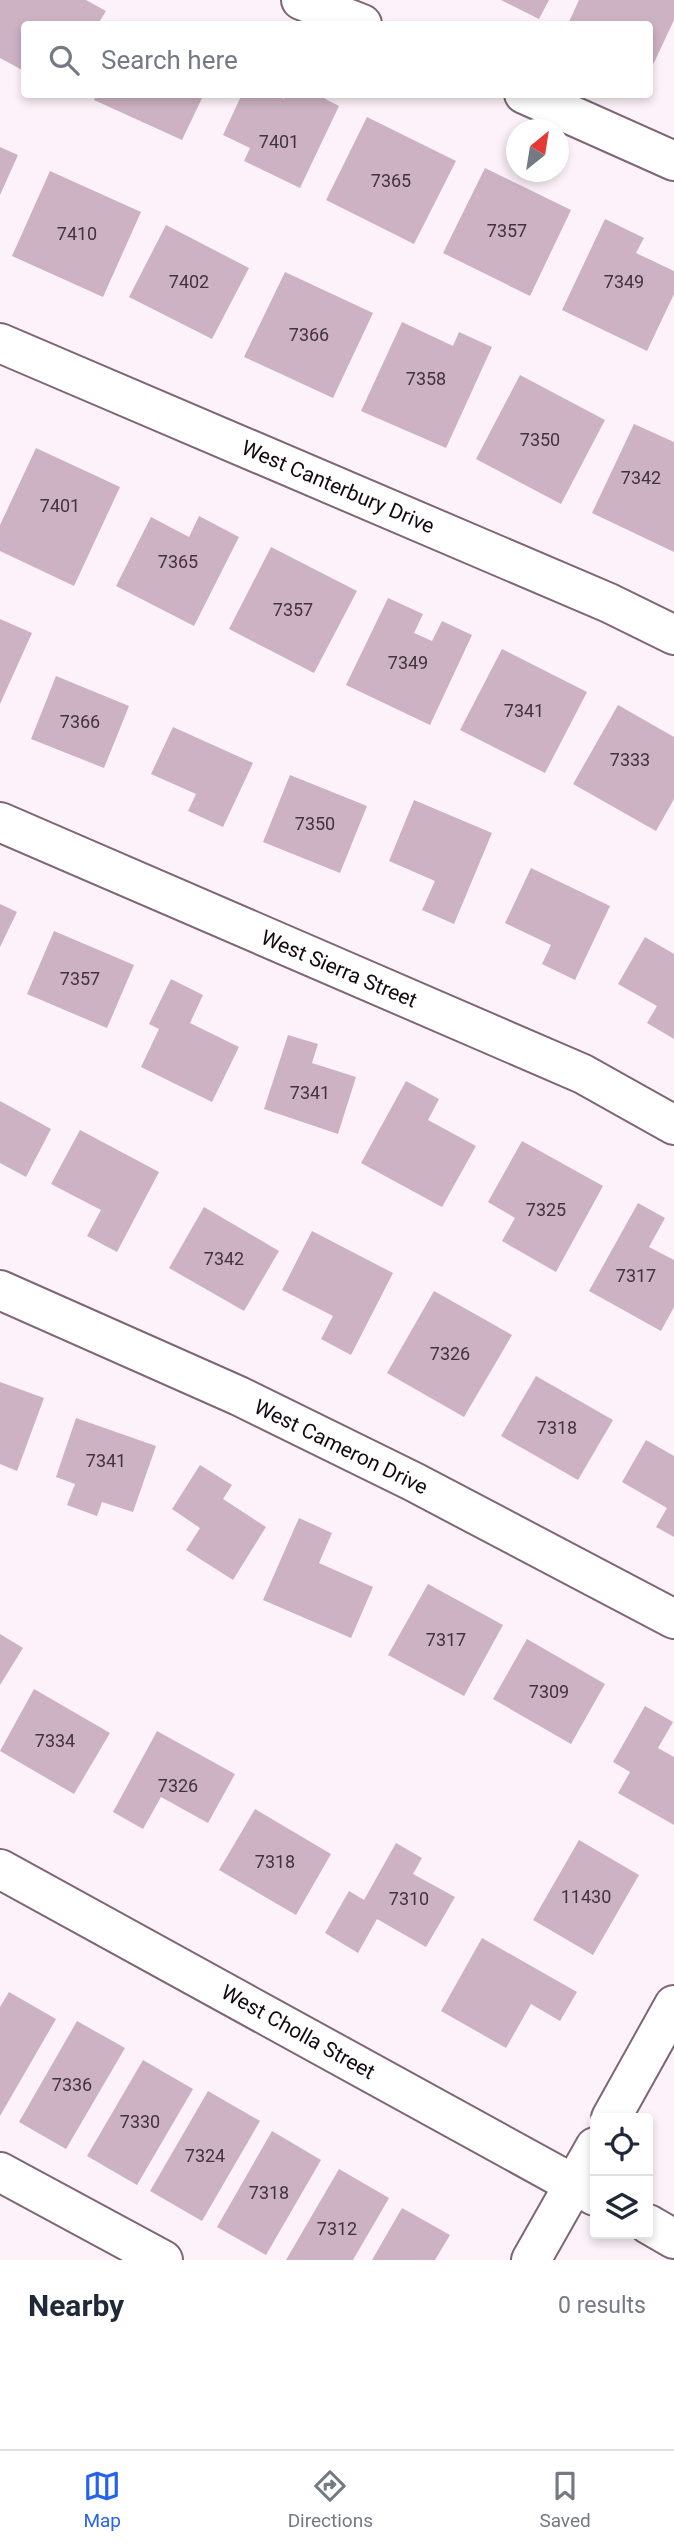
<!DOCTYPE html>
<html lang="en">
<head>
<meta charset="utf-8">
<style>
  body { margin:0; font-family:Roboto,sans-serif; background:#f6f6f7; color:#1f2937 }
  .controls { position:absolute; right:21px; bottom:21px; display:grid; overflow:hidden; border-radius:7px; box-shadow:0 4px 10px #0003 }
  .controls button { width:63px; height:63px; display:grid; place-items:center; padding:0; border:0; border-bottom:2px solid #e0e1e3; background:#fff; color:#1f2937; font:35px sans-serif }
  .compass { position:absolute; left:506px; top:119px; width:63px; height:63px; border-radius:50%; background:#fff; box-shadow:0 4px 10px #0003; rotate:30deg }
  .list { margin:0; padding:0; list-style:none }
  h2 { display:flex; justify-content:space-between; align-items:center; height:91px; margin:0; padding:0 28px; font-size:30px }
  h2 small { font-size:23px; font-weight:400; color:#747a83 }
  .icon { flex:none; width:38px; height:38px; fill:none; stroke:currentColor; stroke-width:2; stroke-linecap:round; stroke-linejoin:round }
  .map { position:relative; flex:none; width:674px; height:2260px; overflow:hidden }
  .search { position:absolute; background:#fff; box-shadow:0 4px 10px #0003; left:21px; right:21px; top:21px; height:77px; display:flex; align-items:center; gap:18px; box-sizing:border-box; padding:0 24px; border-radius:7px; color:#747a83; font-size:26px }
  .sheet { height:189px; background:#fff }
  nav { display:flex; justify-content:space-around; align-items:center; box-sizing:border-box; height:98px; border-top:2px solid #e0e1e3; background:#fff; font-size:19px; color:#747a83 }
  nav a { display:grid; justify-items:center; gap:4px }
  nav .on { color:#2563eb }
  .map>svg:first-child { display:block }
  .building { fill:#cdb2c3 }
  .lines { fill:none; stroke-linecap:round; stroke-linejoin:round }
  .street-casing { stroke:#7e6676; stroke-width:42 }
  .secondary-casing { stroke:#7e6676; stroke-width:42 }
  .street { stroke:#fff; stroke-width:38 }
  .secondary { stroke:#fff; stroke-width:38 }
  .labels { text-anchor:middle; stroke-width:5; stroke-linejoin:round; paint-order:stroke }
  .number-label { font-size:18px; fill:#42343d }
  .street-label { font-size:21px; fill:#130a10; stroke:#fff }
</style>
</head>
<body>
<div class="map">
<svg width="674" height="2260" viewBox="0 0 674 2260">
  <rect width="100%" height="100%" fill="#fdf2f9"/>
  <!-- building -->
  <g class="building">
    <path d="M0,0H86L106,11L98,24H24V71L0,58Z"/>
    <path d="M501,0H549L539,19Z"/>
    <path d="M579,0H674V20L652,67L650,65V24H568Z"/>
    <path d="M96,94H204L182,140L94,100Z"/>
    <path d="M242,94H274L284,99L286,94H316L339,106L300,188L244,161L250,148L223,135Z"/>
    <path d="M367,117L456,161L414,244L326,200Z"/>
    <path d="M0,147L18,155L0,195Z"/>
    <path d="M485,168L571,210L530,296L443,253Z"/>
    <path d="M50,171L141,212L103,297L12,256Z"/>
    <path d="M605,219L644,238L636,253L674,271V294L647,351L562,310Z"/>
    <path d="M166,225L249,268L212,339L129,297Z"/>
    <path d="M285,272L373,313L333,398L244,357Z"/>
    <path d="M402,322L453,346L459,332L492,347L446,448L361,411Z"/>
    <path d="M520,375L605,420L561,504L476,459Z"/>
    <path d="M634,424L674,442V552L592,513Z"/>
    <path d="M36,448L120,487L74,586L0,551V525Z"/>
    <path d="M199,516L239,537L194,626L116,586L151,517L189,537Z"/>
    <path d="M271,547L357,591L314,673L229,629Z"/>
    <path d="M388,598L423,614L414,633L432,641L442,621L472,635L430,725L346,685Z"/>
    <path d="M0,619L32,633L0,704Z"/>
    <path d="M502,649L587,692L545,773L460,730Z"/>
    <path d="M56,676L129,706L104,768L31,739Z"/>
    <path d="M618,705L674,737V799L656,831L573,784Z"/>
    <path d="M173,727L253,763L223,827L188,811L196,794L151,774Z"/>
    <path d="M290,775L367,806L340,873L263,842Z"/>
    <path d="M414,800L492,833L454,924L422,910L435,881L389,861Z"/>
    <path d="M531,868L610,906L575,980L542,964L551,945L505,923Z"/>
    <path d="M0,904L17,912L0,947Z"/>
    <path d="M54,931L134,965L107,1028L27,994Z"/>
    <path d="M645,937L674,954V1039L647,1023L657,1006L618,984Z"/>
    <path d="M171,979L203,995L190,1023L239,1047L212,1102L141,1067L159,1029L149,1024Z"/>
    <path d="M288,1035L318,1044L312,1063L356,1077L338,1134L264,1109Z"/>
    <path d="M406,1081L439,1099L428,1120L476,1146L442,1207L361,1163Z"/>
    <path d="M0,1101L51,1129L26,1177L0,1163Z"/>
    <path d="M80,1130L159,1172L117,1252L87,1236L101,1210L51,1184Z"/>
    <path d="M522,1141L603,1186L556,1272L502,1241L515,1218L488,1202Z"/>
    <path d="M638,1203L665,1218L649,1247L674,1260V1307L661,1331L589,1291Z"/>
    <path d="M204,1207L279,1251L244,1311L169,1268Z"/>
    <path d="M312,1231L393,1273L351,1355L321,1339L333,1316L282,1290Z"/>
    <path d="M434,1291L512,1335L464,1417L387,1373Z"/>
    <path d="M536,1376L613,1420L578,1480L501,1436Z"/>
    <path d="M0,1382L44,1398L17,1471L0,1464Z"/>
    <path d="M76,1418L156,1446L133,1512L102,1502L97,1516L67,1505L75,1484L56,1477Z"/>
    <path d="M646,1440L674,1456V1537L656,1527L667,1508L622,1482Z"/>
    <path d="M200,1465L232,1485L223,1499L266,1527L233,1580L186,1550L200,1528L172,1509Z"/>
    <path d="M299,1518L332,1533L319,1563L373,1587L351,1638L263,1600Z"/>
    <path d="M428,1584L503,1625L464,1696L388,1655Z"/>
    <path d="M0,1634L23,1648L0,1685Z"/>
    <path d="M527,1639L605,1684L571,1744L493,1699Z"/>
    <path d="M34,1689L110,1733L74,1794L0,1751Z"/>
    <path d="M645,1706L673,1722L658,1748L674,1757V1825L618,1793L630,1772L613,1762Z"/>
    <path d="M157,1731L235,1774L208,1823L161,1797L143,1829L113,1812Z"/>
    <path d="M255,1809L331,1854L296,1915L219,1870Z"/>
    <path d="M579,1840L639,1875L593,1955L533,1920Z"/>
    <path d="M396,1843L422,1858L413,1874L455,1897L426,1947L377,1919L358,1953L325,1933L349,1891L364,1900Z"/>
    <path d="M482,1938L577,1992L560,2021L531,2004L506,2048L441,2011Z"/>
    <path d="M9,1992L56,2019L0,2116V2007Z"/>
    <path d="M77,2021L125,2048L66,2149L19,2122Z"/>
    <path d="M143,2060L193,2089L137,2185L87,2156Z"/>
    <path d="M208,2091L260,2121L202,2221L150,2191Z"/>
    <path d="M272,2131L321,2160L266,2255L217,2227Z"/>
    <path d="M339,2169L389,2198L353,2260H286Z"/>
    <path d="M402,2208L450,2235L435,2260H372Z"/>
  </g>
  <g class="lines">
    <!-- street casing -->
    <g class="street-casing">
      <g id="street">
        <path d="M301,0L362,24"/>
        <path d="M524,94L674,161"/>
        <path d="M0,343L609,603L674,635"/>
        <path d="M0,822L583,1074L674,1125"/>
        <path d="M0,1290L239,1396L414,1482L674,1619"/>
        <path d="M611,2118L674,2005"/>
        <path d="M0,2172L163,2260"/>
        <path d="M531,2260L595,2147"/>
      </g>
    </g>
    <!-- secondary casing -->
    <g class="secondary-casing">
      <g id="secondary">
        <path d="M0,1869L595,2196"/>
        <path d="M648,2224L674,2239"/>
      </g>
    </g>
    <!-- street -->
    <use href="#street" class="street"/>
    <!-- secondary -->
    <use href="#secondary" class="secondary"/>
  </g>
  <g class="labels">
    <!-- number labels -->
    <g class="number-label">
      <text x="279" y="148">7401</text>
      <text x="391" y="187">7365</text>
      <text x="507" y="237">7357</text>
      <text x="77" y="240">7410</text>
      <text x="189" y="288">7402</text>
      <text x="624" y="288">7349</text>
      <text x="309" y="341">7366</text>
      <text x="426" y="385">7358</text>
      <text x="540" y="446">7350</text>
      <text x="641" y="484">7342</text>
      <text x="60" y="512">7401</text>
      <text x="178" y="568">7365</text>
      <text x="293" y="616">7357</text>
      <text x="408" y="669">7349</text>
      <text x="524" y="717">7341</text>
      <text x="80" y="728">7366</text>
      <text x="630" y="766">7333</text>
      <text x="315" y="830">7350</text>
      <text x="80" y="985">7357</text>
      <text x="310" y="1099">7341</text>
      <text x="546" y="1216">7325</text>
      <text x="224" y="1265">7342</text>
      <text x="636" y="1282">7317</text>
      <text x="450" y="1360">7326</text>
      <text x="557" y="1434">7318</text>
      <text x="106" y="1467">7341</text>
      <text x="446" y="1646">7317</text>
      <text x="549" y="1698">7309</text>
      <text x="55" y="1747">7334</text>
      <text x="178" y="1792">7326</text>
      <text x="275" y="1868">7318</text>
      <text x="586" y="1903">11430</text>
      <text x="409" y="1905">7310</text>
      <text x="72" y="2091">7336</text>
      <text x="140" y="2128">7330</text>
      <text x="205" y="2162">7324</text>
      <text x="269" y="2199">7318</text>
      <text x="337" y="2235">7312</text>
    </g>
    <!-- street labels -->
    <g class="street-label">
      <text transform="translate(338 487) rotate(23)" y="7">West Canterbury Drive</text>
      <text transform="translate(339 969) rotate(23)" y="7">West Sierra Street</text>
      <text transform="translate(341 1447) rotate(26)" y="7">West Cameron Drive</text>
      <text transform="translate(298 2032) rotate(29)" y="7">West Cholla Street</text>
    </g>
  </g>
</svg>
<div class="controls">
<button><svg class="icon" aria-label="locate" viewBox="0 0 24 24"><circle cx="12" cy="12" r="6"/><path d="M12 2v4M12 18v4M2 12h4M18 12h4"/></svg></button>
<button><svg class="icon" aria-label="layers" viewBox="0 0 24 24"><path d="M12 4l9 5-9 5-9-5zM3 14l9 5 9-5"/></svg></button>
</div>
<svg class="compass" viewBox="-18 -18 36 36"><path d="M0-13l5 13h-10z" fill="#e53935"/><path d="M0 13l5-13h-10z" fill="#747a83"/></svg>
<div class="search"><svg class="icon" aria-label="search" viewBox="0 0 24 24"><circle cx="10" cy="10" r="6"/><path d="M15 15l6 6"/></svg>Search here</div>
</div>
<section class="sheet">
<h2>Nearby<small>0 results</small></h2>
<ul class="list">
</ul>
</section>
<nav>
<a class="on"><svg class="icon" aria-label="map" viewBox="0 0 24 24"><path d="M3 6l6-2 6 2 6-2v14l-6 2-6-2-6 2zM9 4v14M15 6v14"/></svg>Map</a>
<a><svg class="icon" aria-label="directions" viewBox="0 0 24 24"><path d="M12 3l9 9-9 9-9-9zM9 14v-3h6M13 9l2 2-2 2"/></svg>Directions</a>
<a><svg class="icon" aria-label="saved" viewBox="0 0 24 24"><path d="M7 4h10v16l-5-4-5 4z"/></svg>Saved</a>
</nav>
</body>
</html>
